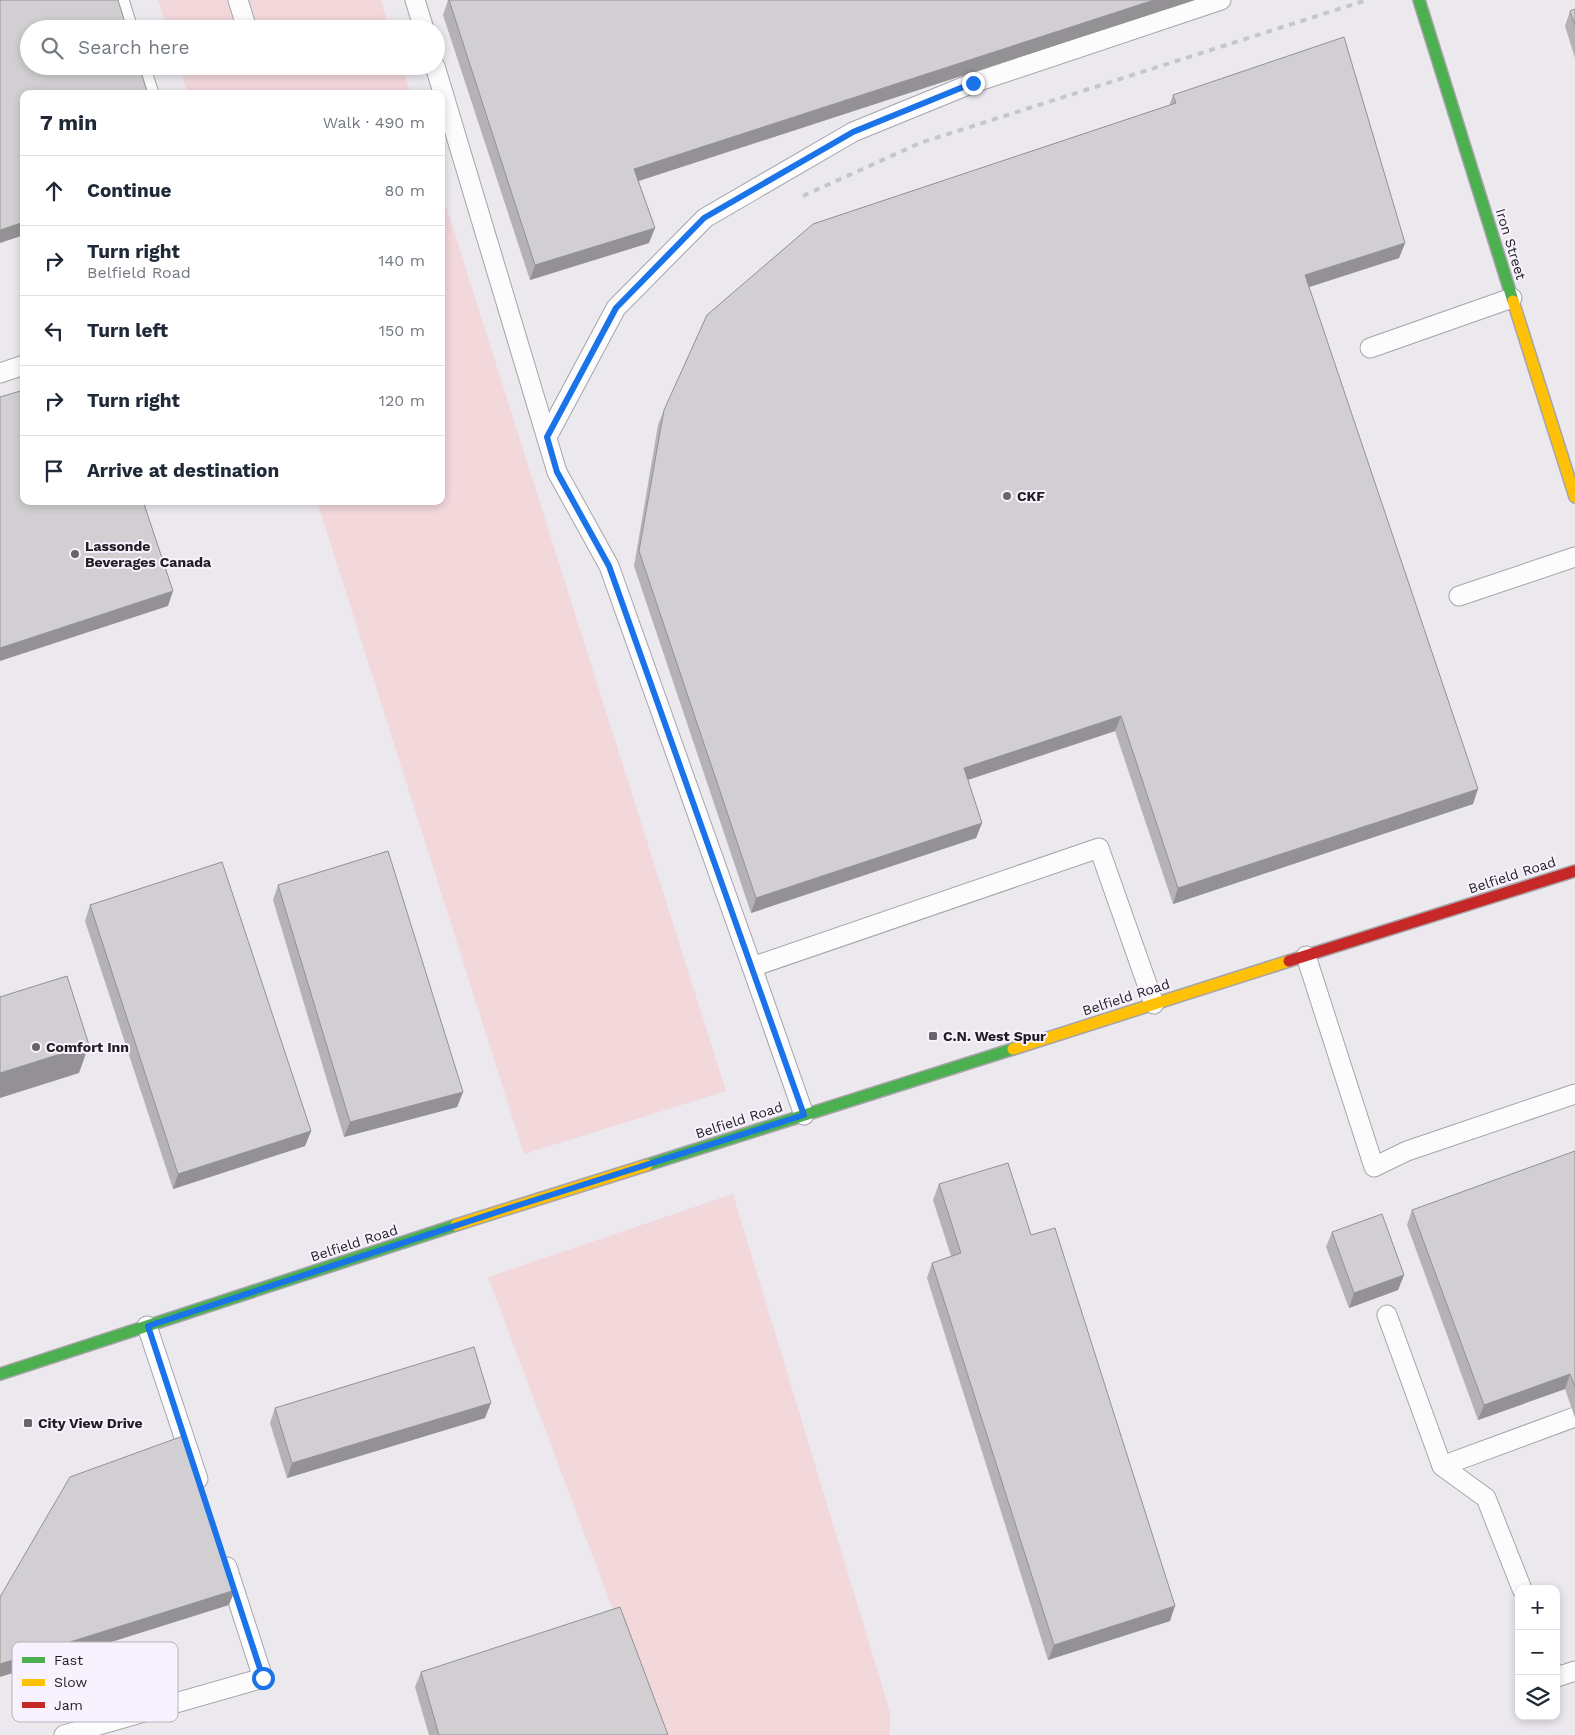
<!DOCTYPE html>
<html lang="en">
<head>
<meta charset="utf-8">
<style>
  body { margin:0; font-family:"Work Sans",sans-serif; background:#f6f6f7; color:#1f2937 }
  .controls { position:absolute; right:15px; bottom:15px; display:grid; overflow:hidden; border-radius:10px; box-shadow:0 2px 8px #0003 }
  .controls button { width:45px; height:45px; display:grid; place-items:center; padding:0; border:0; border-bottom:1px solid #e0e1e3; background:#fff; color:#1f2937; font:25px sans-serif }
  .stop { position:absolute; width:15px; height:15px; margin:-11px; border:4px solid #1a73e8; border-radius:50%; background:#fff }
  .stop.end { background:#1a73e8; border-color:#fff; box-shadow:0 1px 5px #0008 }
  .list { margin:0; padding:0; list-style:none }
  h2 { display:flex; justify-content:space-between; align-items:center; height:65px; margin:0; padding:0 20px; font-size:21px }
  h2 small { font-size:16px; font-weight:400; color:#747a83 }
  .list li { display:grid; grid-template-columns:32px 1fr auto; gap:15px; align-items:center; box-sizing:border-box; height:70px; padding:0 20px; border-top:1px solid #e0e1e3 }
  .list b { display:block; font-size:19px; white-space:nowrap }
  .list p { margin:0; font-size:16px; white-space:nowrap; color:#747a83 }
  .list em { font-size:16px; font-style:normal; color:#747a83 }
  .icon { flex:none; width:28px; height:28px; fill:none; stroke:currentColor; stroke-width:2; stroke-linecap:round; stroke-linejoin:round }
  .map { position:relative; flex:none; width:1575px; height:1735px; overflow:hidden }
  .search { position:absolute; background:#fff; box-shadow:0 2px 8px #0003; left:20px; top:20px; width:425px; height:55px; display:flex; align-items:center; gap:12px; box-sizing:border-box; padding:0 18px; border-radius:28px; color:#747a83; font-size:19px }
  .panel { position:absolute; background:#fff; box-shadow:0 2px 8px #0003; left:20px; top:90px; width:425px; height:415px; border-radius:10px }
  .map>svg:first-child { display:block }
  .green { fill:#f2d7db }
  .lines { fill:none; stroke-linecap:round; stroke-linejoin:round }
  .lane-casing { stroke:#a7a4a9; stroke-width:21 }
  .fast-casing { stroke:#a7a4a9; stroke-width:14 }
  .slow-casing { stroke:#a7a4a9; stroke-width:14 }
  .jam-casing { stroke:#a7a4a9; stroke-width:14 }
  .lane { stroke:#fcfcfc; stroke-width:19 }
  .fast { stroke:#4caf50; stroke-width:11 }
  .slow { stroke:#ffc107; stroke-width:11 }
  .jam { stroke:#c62828; stroke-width:11 }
  .rail { stroke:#c7c6c8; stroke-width:4; stroke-dasharray:6 6; stroke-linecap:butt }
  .wall { fill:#b5b2b5 }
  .shaded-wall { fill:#939194 }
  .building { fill:#d2cfd3; stroke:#939194 }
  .route { stroke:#1a73e8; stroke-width:6 }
  .poi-dot { fill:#68656a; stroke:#f7f2fe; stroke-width:2 }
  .labels { text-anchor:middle; stroke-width:4; stroke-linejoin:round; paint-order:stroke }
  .street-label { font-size:14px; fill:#211e23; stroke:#f7f2fe }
  .poi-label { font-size:14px; font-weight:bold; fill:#211e23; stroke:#f7f2fe; text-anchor:start }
  .key { fill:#f7f2fe; stroke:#b7b2bc; stroke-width:1 }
  .key-label { font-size:14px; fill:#211e23 }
</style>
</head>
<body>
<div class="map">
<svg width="1575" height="1735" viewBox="0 0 1575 1735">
  <rect width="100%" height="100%" fill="#ebe8ee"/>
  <!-- green -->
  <g class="green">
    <path d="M158,0H381L390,29H167Z"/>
    <path d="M179,66H402L411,94H188Z"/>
    <path d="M441,190L726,1091L524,1154L317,501H441Z"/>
    <path d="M733,1194L890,1712V1735H660L488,1277Z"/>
  </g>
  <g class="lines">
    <!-- lane casing -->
    <g class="lane-casing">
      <g id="lane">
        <path d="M119,0L128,29"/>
        <path d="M238,0L247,29"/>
        <path d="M415,0L424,29"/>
        <path d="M140,66L149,94"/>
        <path d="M435,66L557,472L609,566L752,967"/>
        <path d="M1370,348L1512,298"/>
        <path d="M0,373L24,365"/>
        <path d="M547,437L616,308L705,218L853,132L973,83L1221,0"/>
        <path d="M1459,596L1575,557"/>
        <path d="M1306,956L1374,1167L1407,1151L1575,1094"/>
        <path d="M804,1115L752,967L1099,848L1154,1004"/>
        <path d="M1387,1315L1442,1466L1486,1498L1522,1589"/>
        <path d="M147,1326L198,1479"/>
        <path d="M1442,1466L1575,1417"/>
        <path d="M1556,1674L1557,1677L1575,1671"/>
        <path d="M64,1735L263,1678L227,1567"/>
      </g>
    </g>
    <!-- fast casing -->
    <g class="fast-casing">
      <g id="fast">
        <path d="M1419,0L1513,301"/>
        <path d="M647,1165L1013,1049"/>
        <path d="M0,1374L456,1225"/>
      </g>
    </g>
    <!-- slow casing -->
    <g class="slow-casing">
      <g id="slow">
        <path d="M1513,301L1575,497"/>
        <path d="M1013,1049L1289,961"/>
        <path d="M456,1225L647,1165"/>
      </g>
    </g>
    <!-- jam casing -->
    <g class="jam-casing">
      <path id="jam" d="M1289,961L1575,871"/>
    </g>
    <!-- lane -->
    <use href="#lane" class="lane"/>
    <!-- fast -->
    <use href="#fast" class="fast"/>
    <!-- slow -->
    <use href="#slow" class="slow"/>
    <!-- jam -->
    <use href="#jam" class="jam"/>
    <!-- rail -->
    <path class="rail" d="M803,196L920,143L1367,0"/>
  </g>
  <!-- wall -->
  <g class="wall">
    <path d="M448,0H1195L639,181L649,243L530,280L443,15Z"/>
    <path d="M1575,9V58L1565,26L1570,11Z"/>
    <path d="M1173,95L1405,243L1399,258L1309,287L1473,804L1173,904L1115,731L968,780L982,823L976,838L751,913L634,566L658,425L664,410L1169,106Z"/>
    <path d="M278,885L463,1092L457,1107L344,1137L273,900Z"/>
    <path d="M90,905L311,1131L305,1146L173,1189L85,921Z"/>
    <path d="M1575,1151V1418L1565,1389L1478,1420L1407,1225L1412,1210Z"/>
    <path d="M939,1184L1170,1621L1048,1660L927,1278L932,1263L951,1256L933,1200Z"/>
    <path d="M1332,1232L1404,1275L1398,1290L1349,1308L1326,1247Z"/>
    <path d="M275,1408L485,1418L287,1478L270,1423Z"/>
    <path d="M421,1672L668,1735H429L415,1687Z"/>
  </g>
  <!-- shaded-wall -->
  <g class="shaded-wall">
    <path d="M1154,0H1195L629,184L634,169Z"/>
    <path d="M24,222V235L0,243V230Z"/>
    <path d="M655,228L649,243L530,280L535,265Z"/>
    <path d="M1405,243L1399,258L1300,290L1305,275Z"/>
    <path d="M173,591L168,606L0,661V648Z"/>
    <path d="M1121,716L1115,731L958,783L964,768Z"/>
    <path d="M1478,789L1473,804L1173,904L1178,888Z"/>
    <path d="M982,823L976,838L751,913L756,898Z"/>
    <path d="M89,1045L79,1073L0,1098V1073Z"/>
    <path d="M463,1092L457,1107L344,1137L350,1122Z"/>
    <path d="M311,1131L305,1146L173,1189L178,1174Z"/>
    <path d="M1404,1275L1398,1290L1349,1308L1354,1293Z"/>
    <path d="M1570,1374L1565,1389L1478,1420L1484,1405Z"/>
    <path d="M491,1403L485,1418L287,1478L292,1463Z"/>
    <path d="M235,1590L229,1605L0,1677V1664Z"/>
    <path d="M1175,1606L1170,1621L1048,1660L1054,1645Z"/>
  </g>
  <!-- building -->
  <g class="building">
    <path d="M0,0H118L127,29H29V66H139L148,94H24V222L0,230Z"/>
    <path d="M449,0H1154L634,169L655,228L535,265Z"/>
    <path d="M1575,9V25L1570,11Z"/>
    <path d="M1344,37L1405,243L1305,275L1478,789L1178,888L1121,716L964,768L982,823L756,898L639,551L664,410L707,315L813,224L1176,103L1173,95Z"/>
    <path d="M24,390V501H143L173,591L0,648V397Z"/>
    <path d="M388,851L463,1092L350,1122L278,885Z"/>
    <path d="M222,862L311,1131L178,1174L90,905Z"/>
    <path d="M67,976L89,1045L0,1073V997Z"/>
    <path d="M1575,1151V1387L1570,1374L1484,1405L1412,1210Z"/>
    <path d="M1008,1163L1031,1235L1055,1228L1175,1606L1054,1645L932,1263L961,1253L939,1184Z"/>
    <path d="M1382,1214L1404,1275L1354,1293L1332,1232Z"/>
    <path d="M474,1347L491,1403L292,1463L275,1408Z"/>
    <path d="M183,1436L235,1590L0,1664V1597L70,1477Z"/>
    <path d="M620,1607L668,1735H439L421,1672Z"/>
  </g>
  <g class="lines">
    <!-- route -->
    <path class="route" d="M263,1678L148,1326L516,1206L804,1115L609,566L557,472L547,437L616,308L704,218L853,132L973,83"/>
  </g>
  <!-- markers -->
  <g class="poi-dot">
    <circle cx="1007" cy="496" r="5"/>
    <circle cx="75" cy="554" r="5"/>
    <rect x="928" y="1031" width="10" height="10" rx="2.5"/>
    <circle cx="36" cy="1047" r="5"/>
    <rect x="23" y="1418" width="10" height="10" rx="2.5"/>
  </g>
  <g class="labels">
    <!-- street labels -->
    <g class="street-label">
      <text transform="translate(1511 244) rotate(73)" y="5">Iron Street</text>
      <text transform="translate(1512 875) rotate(-18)" y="5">Belfield Road</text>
      <text transform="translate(1126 997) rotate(-18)" y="5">Belfield Road</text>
      <text transform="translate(739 1120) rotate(-18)" y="5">Belfield Road</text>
      <text transform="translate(354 1243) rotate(-18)" y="5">Belfield Road</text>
    </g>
    <!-- poi labels -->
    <g class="poi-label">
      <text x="1017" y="501">CKF</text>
      <text x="85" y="551">Lassonde<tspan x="85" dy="16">Beverages Canada</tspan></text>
      <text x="943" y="1041">C.N. West Spur</text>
      <text x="46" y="1052">Comfort Inn</text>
      <text x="38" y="1428">City View Drive</text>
    </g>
  </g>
  <!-- legend -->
  <rect x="12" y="1642" width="166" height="80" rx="8" class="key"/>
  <rect x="22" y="1657" width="23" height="6" fill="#4caf50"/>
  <rect x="22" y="1679" width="23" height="7" fill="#ffc107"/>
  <rect x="22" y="1702" width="23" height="6" fill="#c62828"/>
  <g class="key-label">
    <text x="54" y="1665">Fast</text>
    <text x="54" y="1687">Slow</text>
    <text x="54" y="1710">Jam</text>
  </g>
</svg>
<div class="controls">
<button>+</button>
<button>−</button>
<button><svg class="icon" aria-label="layers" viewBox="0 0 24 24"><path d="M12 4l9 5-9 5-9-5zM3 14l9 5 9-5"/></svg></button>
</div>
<div class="stop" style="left:263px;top:1678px"></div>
<div class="stop end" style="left:973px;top:83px"></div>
<div class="search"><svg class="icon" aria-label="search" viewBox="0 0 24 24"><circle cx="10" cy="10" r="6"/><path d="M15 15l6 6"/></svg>Search here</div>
<section class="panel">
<h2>7 min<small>Walk · 490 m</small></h2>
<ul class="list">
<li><svg class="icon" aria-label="ahead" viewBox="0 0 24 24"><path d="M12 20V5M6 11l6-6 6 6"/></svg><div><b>Continue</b></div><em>80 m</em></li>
<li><svg class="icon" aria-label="right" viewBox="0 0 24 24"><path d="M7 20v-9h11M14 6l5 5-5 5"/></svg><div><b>Turn right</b><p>Belfield Road</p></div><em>140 m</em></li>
<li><svg class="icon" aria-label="left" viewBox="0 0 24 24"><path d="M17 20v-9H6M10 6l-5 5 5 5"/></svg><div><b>Turn left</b></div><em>150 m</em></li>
<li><svg class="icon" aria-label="right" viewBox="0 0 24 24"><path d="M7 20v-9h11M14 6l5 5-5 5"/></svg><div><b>Turn right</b></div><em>120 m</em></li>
<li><svg class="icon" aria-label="arrive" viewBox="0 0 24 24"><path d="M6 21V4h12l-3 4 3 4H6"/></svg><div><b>Arrive at destination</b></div></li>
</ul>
</section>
</div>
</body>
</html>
